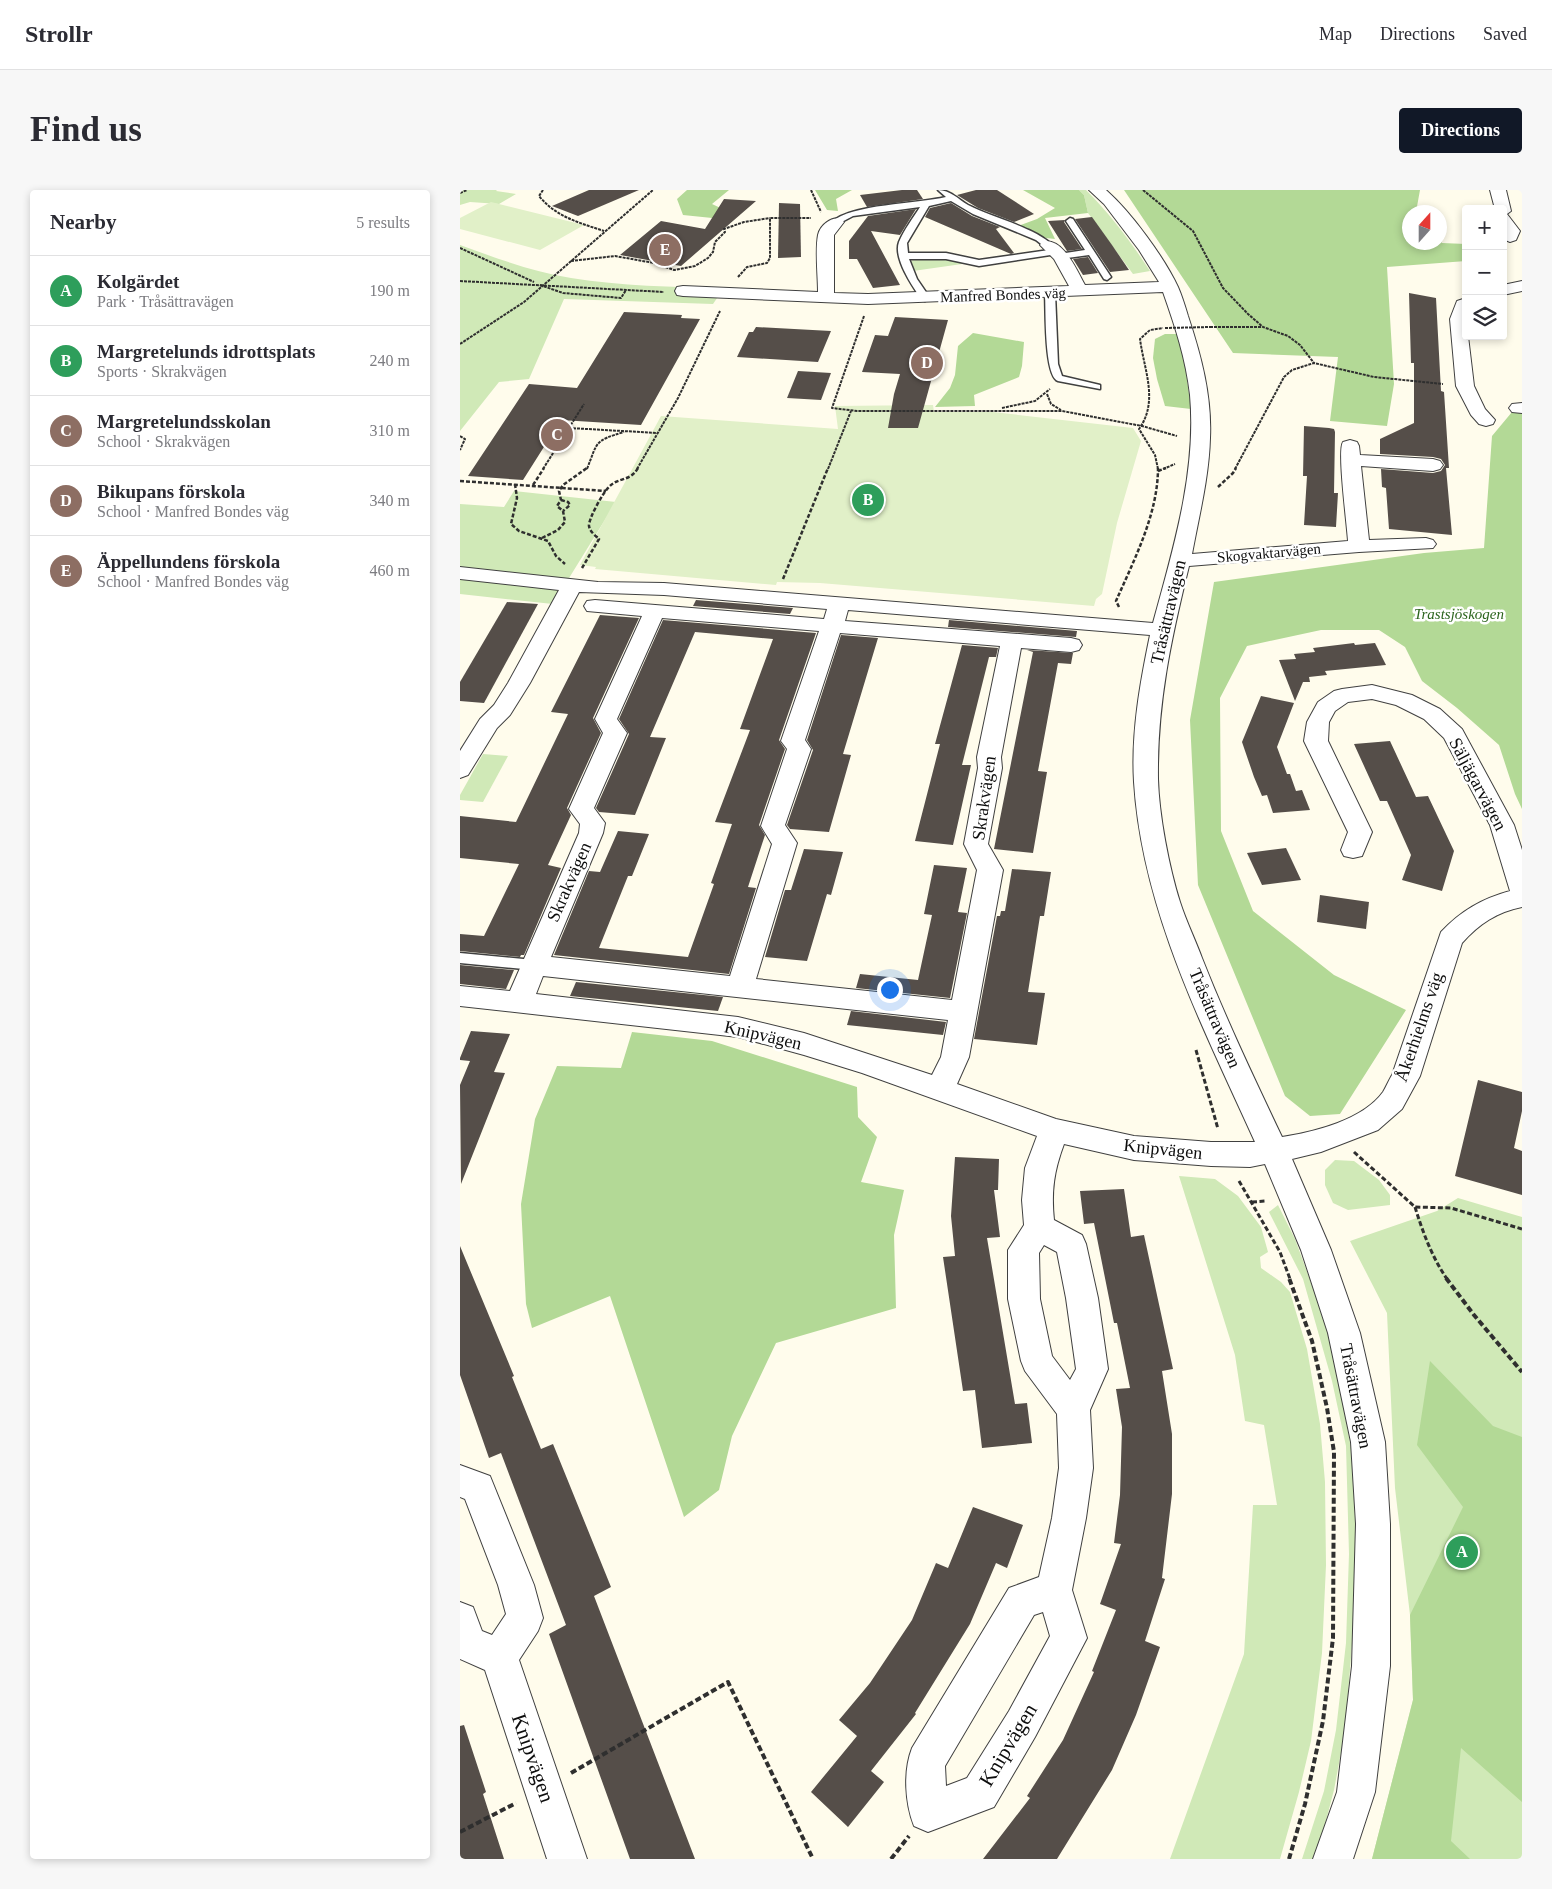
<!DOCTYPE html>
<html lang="en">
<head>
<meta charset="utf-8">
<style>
  body { margin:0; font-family:"Times New Roman",serif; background:#f7f7f7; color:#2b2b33 }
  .controls { position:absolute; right:15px; top:15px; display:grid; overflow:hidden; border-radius:5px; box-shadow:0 2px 8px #0003 }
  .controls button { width:45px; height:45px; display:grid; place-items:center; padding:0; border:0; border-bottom:1px solid #e1e1e2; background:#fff; color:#2b2b33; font:25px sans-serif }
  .compass { position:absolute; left:942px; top:15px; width:45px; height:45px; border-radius:50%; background:#fff; box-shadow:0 2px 8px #0003; rotate:21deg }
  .you { position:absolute; left:429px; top:799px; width:18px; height:18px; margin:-12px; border:4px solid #fff; border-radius:50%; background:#1a73e8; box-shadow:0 0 0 8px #1a73e833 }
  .badge { display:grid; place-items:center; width:32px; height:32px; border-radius:50%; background:#111827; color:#fff; font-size:16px; font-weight:700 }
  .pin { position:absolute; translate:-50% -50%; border:2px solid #fff; box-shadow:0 1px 5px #0006 }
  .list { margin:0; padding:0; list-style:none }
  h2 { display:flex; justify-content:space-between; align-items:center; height:65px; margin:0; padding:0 20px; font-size:21px }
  h2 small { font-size:16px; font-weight:400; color:#7c7c81 }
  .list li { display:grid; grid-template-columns:32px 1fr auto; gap:15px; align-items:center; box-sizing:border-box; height:70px; padding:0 20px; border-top:1px solid #e1e1e2 }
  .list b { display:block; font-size:19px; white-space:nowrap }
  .list p { margin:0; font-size:16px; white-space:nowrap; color:#7c7c81 }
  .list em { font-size:16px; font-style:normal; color:#7c7c81 }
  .icon { flex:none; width:28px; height:28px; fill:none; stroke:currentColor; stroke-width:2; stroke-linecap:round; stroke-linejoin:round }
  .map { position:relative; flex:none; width:1062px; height:1669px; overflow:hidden; border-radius:5px }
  header { display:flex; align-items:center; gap:30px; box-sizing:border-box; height:70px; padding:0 25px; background:#fff; border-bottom:1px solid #e1e1e2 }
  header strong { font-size:24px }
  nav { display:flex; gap:28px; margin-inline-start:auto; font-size:18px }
  .intro { display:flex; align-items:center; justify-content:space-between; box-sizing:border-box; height:120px; padding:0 30px }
  h1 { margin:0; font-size:35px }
  .button { padding:12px 22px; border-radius:5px; background:#111827; color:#fff; font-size:18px; font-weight:700 }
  main { display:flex; gap:30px; padding:0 30px }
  aside { flex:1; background:#fff; border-radius:5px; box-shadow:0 2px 8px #0003 }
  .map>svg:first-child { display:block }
  .green { fill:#d0e9b7 }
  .forest { fill:#b3d996 }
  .pitch { fill:#e1f0c8 }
  .building { fill:#554e49 }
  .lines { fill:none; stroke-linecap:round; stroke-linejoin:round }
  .service-casing { stroke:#404040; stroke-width:3 }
  .minor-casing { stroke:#404040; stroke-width:2 }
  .path-far3 { stroke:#2f2f2f; stroke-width:2; stroke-dasharray:3 1; stroke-linecap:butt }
  .path-far2 { stroke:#2f2f2f; stroke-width:2.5; stroke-dasharray:4 2; stroke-linecap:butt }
  .path-far1 { stroke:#2f2f2f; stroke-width:3; stroke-dasharray:5 2.5; stroke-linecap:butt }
  .path { stroke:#2f2f2f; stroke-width:4; stroke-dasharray:6 3; stroke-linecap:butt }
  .service { fill:#fff; fill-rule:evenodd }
  .minor { fill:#fff; fill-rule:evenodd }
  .path-bridge { stroke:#2f2f2f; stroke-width:2; stroke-dasharray:3 1; stroke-linecap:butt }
  .labels { text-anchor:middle; stroke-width:5; stroke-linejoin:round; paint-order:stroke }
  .far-street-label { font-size:15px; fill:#0d0d0d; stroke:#fff }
  .far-park-label { font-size:15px; font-style:italic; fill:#2b641d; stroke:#fff }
  .street-label { font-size:18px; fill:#0d0d0d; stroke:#fff }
  .near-street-label { font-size:21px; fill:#0d0d0d; stroke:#fff }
</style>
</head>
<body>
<header>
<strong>Strollr</strong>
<nav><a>Map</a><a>Directions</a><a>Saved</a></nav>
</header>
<div class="intro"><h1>Find us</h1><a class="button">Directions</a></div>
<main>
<aside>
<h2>Nearby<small>5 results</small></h2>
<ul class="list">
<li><span class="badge" style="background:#2e9e5b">A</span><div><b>Kolgärdet</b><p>Park · Tråsättravägen</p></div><em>190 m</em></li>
<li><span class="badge" style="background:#2e9e5b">B</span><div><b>Margretelunds idrottsplats</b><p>Sports · Skrakvägen</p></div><em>240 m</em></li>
<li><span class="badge" style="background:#8d6e63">C</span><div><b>Margretelundsskolan</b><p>School · Skrakvägen</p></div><em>310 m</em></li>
<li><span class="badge" style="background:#8d6e63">D</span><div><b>Bikupans förskola</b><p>School · Manfred Bondes väg</p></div><em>340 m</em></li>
<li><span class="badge" style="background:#8d6e63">E</span><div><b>Äppellundens förskola</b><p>School · Manfred Bondes väg</p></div><em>460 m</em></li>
</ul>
</aside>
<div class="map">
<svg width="1062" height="1669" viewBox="0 0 1062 1669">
  <rect width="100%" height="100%" fill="#fffcec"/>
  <!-- green -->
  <g class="green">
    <path d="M0,0H37L36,1L56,4L39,14L10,12L0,15Z"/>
    <path d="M619,0H626C651,25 671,52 690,81L673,84L628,23L624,5Z"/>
    <path d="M0,55C36,68 73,82 111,88C161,96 213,97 264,98L253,114L104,109L69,189L39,192L0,241Z"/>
    <path d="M486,68L509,73L453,81L449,73L454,69Z"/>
    <path d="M54,301L156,312L93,414L0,404V314L44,317Z"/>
    <path d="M23,564L48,566L23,612L0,610V605Z"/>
    <path d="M875,970L894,971L919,990L930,1005V1015L888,1020L873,1013L865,995V980Z"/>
    <path d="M719,986L755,989L778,1006L801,1037L808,1062L800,1067L801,1078L821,1092L830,1102L847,1159L860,1234L865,1292L866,1375L862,1463L851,1551L839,1602L820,1669H710L784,1464L793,1315H817L804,1235L785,1231L775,1165Z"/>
    <path d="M998,1008L1062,1027V1669H912L953,1510L950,1425L935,1298L927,1123L890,1051L977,1021Z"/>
    <path d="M818,1015L835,1049L857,1109L872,1158L893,1268L897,1393L885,1541L874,1600L856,1669H842L864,1601L876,1540L886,1453L889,1364L886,1256L872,1191L843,1089L809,1022Z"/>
  </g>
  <!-- forest -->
  <g class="forest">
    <path d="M227,0H269L252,14L269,22L262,29L223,25L217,9Z"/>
    <path d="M355,0H392L376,9L378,21L367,20Z"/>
    <path d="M563,0H619L624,5L628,23L585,28L595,49L586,48L558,36L577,29L595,18Z"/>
    <path d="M664,0H960L956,22H949V52H979L980,50L982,53L1006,54V71L927,77L934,194L927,236L870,231L878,167L773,163Z"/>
    <path d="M513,143L564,152L562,176L559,187L514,205L515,216L475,217L490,198L495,185L498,156Z"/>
    <path d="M705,144H721L731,219L705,216L697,189L693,168L695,149Z"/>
    <path d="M1052,222L1062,223V619L1055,604L1039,555L997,518L962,491L945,457L919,440H861L787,456L760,508L761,641L793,721L874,785L946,820L880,924L850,926L825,906L738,695L730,530L754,392L964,363L1024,358L1032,246Z"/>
    <path d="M172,842L252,851L397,897L398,927L417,947L401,992L444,1000L434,1045L436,1118L316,1153L272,1246L259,1300L224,1327L150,1106L72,1138L66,1114L61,1014L75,929L97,876L161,878Z"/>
    <path d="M970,1171L1033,1236L1062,1247V1612L1001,1558L991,1651L1010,1669H912L953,1510L950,1425L1003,1317L957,1255Z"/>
  </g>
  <!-- pitch -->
  <g class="pitch">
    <path d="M31,12L124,35L80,60L0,39V28Z"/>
    <path d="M473,215L474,222H533L673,238L681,251L657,333L642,404L636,409L634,416L360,393L317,392L316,395L135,379L136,377L120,375L201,226L378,239L375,216Z"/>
  </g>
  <!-- building -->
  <g class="building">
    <path d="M129,0H179L118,26L92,16Z"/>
    <path d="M442,0H457L463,9L407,17L400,5Z"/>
    <path d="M516,0H537L574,24L554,32L518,18L497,5Z"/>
    <path d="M264,9L296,11L221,76L160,65L201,31L245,39Z"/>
    <path d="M319,13L340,14L341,67L318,68Z"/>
    <path d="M491,13L512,26L540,37L536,39L554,63L551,64L465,27L470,18Z"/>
    <path d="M456,19L440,45L411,41L440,95L413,98L397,69H389V51L408,26Z"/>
    <path d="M632,27L652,55L669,80L650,82L615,29Z"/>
    <path d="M605,30L604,32L622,59L607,61L588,31Z"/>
    <path d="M628,67L638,83L623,85L613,69Z"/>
    <path d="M949,103L976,108L981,201L984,202L989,278H986L992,345L929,339L926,298L922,297L921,279L973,283L981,281L985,275L981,269L973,267L920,264V249L954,233V173H951Z"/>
    <path d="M164,122L222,125L221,128L240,129L181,235L101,230L63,290L8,286L69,194L117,198Z"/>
    <path d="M435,127L488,130L458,238H428L434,204L440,184L402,182L415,145L428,146Z"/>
    <path d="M296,137L371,141L358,172L277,167L289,142H293Z"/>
    <path d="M338,181L371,183L361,210L327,208Z"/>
    <path d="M844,236L869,238L874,239L875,242L874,303H878L876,337L844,335L847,286H843Z"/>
    <path d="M236,410L333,418L330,424L233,416Z"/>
    <path d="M47,412L78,414L24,513L0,511V492Z"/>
    <path d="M140,425L179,428L133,528L141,543L107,618L111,625L88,675L101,678L64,765H61L60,767L0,761V744L24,746L59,674L0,668V626L56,632L108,524L91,522Z"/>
    <path d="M203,430L356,443L319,550L325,559L299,635L305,645L288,697L296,698L269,784L94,765L129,681L140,682L158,641L189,644L172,686H168L139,758L228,767L254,694L251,693L272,634L255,632L290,540L280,539L313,449L235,442L190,547L206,548L175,625L139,622L136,618L169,544L159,529Z"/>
    <path d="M489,430L617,441L616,447L488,437Z"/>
    <path d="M381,445L418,448L383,564L391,565L369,642L330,639L327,635L353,560L347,550Z"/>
    <path d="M894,453L895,455L915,453L926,475L865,481L867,485L849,487L850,492H843L835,511L819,470L836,469L834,464L855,462L853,458Z"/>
    <path d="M502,455L538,458L536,467H529L502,575H511L493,655L455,651L480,554H475Z"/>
    <path d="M567,460L613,463L611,474L598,473L578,581L587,582L573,663L534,659L573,462Z"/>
    <path d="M801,506L834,513L817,557L827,584H830L836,601L842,600L850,620L813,623L807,605L802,606L794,587L782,552Z"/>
    <path d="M930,551L956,607L968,606L994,661L982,701L942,690L951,665L927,611H920L894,554Z"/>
    <path d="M826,658L841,690L802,695L787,663Z"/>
    <path d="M344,659L383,662L371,705L367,704L347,771L305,767L325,700H331Z"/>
    <path d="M474,675L507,678L498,722L507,723L490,808L396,798L400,784L458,790L472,725L464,724Z"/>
    <path d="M552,679L591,682L584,726H580L568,802L585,803L577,855L514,849L537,726H540L541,721H545Z"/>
    <path d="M860,705L909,712L906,739L857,732Z"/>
    <path d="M0,775L54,780L46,799L0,794Z"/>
    <path d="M116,792L263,807L258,821L110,806Z"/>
    <path d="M391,821L486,832L483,845L387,835Z"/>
    <path d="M11,841L50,844L34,882L45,883L1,994L0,895L10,871L0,870V868Z"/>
    <path d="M1018,890L1062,902V921L1054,958L1062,961V1005L995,986Z"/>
    <path d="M495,967L539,969L538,1000H534L540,1047L527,1048L555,1214L567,1213L572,1253L522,1258L515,1200L503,1201L483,1067L495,1066L491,1026Z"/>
    <path d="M664,999L671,1047L684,1045L713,1179L702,1181L712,1244V1304L702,1388L705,1389L685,1451L700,1457L676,1525L652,1580L597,1669H523L570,1608L567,1606L603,1550L634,1482L632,1481L656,1420L640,1414L661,1354L654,1353L660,1305L662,1237L656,1199L670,1198L657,1133H654L634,1033L624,1034L620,1001Z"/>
    <path d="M0,1056L54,1186L52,1187L81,1259L93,1254L151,1397L134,1406L235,1669H170L89,1444L106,1435L41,1263L29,1268L0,1185Z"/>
    <path d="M513,1317L563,1335L547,1378L536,1373L510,1434L455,1523L456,1524L411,1581L424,1592L388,1637L351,1602L397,1546L379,1530L410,1493L452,1430L476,1373L488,1378Z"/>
    <path d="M4,1535L26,1602L23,1604L44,1669H0V1536Z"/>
  </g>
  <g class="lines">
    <!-- service casing -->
    <g class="service-casing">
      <g id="service">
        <path d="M478,0C490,0 498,9 508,15C531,27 576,38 592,55L585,57L576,50L513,24L491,11L469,16L447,53L448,63H486L519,70L596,59L599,60V64L625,60L606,31L610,28L613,29L651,87L647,90L644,89L629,65L600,69L597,68V64L519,76L486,69H449L457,89L470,108L465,111L462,110C453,97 433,68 439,52C444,40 453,28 460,17L393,26L376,35L372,32C391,14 457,14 486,7Z"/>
        <path d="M590,100L595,103L598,174L602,186L640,195V199L598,191C584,186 586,118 585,103Z"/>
        <path d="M0,763L74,770L79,771L81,775L79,779L74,780L0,773Z"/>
      </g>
    </g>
    <!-- minor casing -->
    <g class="minor-casing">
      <g id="minor">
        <path d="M629,0H646C671,22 704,67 718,97C722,106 725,116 728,126C741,165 752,206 750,248C749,287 739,326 732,364L888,351C887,334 877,260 883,252L890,250L897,252L899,256L900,265L973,269L980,271L983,275L980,279L973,281L901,276L909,350L966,348L973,350L976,354L973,358L899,362L729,376C711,449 697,514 698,589C699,625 709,677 720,712C726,731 735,749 742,768C766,829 794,888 822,947C854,942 903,930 923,902C926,897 929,890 932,885L981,742C1001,721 1021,709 1050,701L1030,635L984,548L964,529L936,515L912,509L888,512L875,521L869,532L868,551L912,642L902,666L893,668L884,666L881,660L888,642L844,551L847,532L858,512L874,501L882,499L912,495L952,505L980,519L1002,539L1054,635L1062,660V717C1037,722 1019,734 1002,753L960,886L942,919L918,940L861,962L832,969L871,1060L900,1143L925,1252L930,1334V1476L915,1602L893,1669H853L877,1602L892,1476L896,1334L891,1252L868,1143L841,1060L805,974L790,977L751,976L674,970L604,954C594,981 591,1001 594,1030L622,1045L626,1054L638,1108L648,1179L630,1220L633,1278L626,1328L612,1400L627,1448L575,1547L534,1617L468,1642L454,1636C445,1613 443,1581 452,1558L549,1398L579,1387L592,1328L599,1278L597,1224L565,1181L561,1171L548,1109V1060L564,1035L562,1010L565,978L577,946L402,883L344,865L278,847L0,816V796L50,801L119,643L120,634L109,619L143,543L135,529L182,426L127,421L124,416L127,411L135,410L364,429L367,419L204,405L119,402L70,493L50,525L37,538L8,585L0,588V561L20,529L34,515L48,493L99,400L0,389V377L138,392L204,393L693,433C713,360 737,281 730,205C726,169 715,136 703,102L408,114L223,106L217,105L215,101L217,97L223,96L358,102C358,85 355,61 358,45C360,35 372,26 381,29L384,32L374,45V103L408,104L609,96L594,69L580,55L582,52C603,46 617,81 625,95L699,92L679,60L644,14ZM388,420L690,445C680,493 671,543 674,592C682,720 743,837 795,952H751L674,946L596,929L497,894L509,867L543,680L528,654L542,578L541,567L561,458L611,462L619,460L622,455L619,450L611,448L385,431ZM202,428L359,441L321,551L327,559L301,636L312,654L270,786L91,767L143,643L145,633L134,618L167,543L157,529ZM380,443L540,456L517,567L518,578L504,654L517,680L492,810L296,789L337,653L325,635L351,559L345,550ZM83,786L488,830L481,867L472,885L344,843L278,827L76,804ZM584,1055L597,1062L606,1108L616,1179L610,1190L592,1166L580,1109L579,1063ZM583,1422L590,1446L549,1521L507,1588L486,1596L485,1576L574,1425Z"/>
        <path d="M1030,0H1046L1051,21L1047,24L1060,41L1056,50L1050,52L1043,49V19H1035Z"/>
        <path d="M1062,91V101L1043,105V95Z"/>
        <path d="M1006,108V146H1008L1014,196L1025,219L1035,230L1033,234L1026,236L1019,234L1011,225L996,196L990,129L997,111Z"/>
        <path d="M1062,213V223L1052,222L1049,218L1052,214Z"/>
        <path d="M0,1275L30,1286L74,1395L83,1428L78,1441L59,1470L127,1669H87L25,1480L0,1469V1412L13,1417L22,1441L32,1445L46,1424L38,1395L5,1309L0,1307Z"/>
      </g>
    </g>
    <!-- path-far3 -->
    <g class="path-far3">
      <path d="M83,0L79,6C96,27 120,33 144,41"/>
      <path d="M351,0L361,22"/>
      <path d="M683,0L733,41L763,98L788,124L803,137L828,146L840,155L854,173"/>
      <path d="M0,3L7,0"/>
      <path d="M0,58L74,92"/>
      <path d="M111,71L155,66L194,73L214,80L235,76L248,68L253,62L255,52L265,42L264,39L284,32L310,28"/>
      <path d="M278,87L287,77L307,73L310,68V28H351"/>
      <path d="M0,91L204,102"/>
      <path d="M80,95L103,103L161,108L166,100"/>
      <path d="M404,126L372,218L397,221H602L682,236L717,246"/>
      <path d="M750,137H802"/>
      <path d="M0,154L64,112L193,0"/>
      <path d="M587,204L591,214L601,220"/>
      <path d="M542,218L575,211L590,199"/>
      <path d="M109,238L198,243"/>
      <path d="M0,246L5,249L0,260"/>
      <path d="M83,279L124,214"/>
      <path d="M127,279C138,251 134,251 164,242"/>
      <path d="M177,279L218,208L260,121"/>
      <path d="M368,279L391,221"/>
      <path d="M698,279L695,265L679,239C699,211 684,180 680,149L690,140L703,138"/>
      <path d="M703,279L715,274"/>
      <path d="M775,279L824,187L832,180L854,173L914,187L983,194"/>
    </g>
    <!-- path-far2 -->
    <g class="path-far2">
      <path d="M698,281L706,278"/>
      <path d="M0,291L146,301"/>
      <path d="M55,294L57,308L51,334L59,341L88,351L96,366L105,374"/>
      <path d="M73,295L84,278"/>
      <path d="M758,297L773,283L776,278"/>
      <path d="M101,310L108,312L110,315L103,321"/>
      <path d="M82,348L98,340L105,332L103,321L97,316L101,310L99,301L103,295L127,278"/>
      <path d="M122,378L139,349C136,346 130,342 129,336C128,330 143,302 149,297C158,287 170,292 178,278"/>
      <path d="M323,389L368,278"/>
      <path d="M659,417L656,411C674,370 698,324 698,278"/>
    </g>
    <!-- path-far1 -->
    <g class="path-far1">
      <path d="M736,860L758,939"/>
      <path d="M894,962L955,1017L991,1018L1062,1039"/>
      <path d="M779,991L820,1062L830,1089"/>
      <path d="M792,1012L806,1011"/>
      <path d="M955,1017C963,1043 972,1067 987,1089"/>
    </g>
    <!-- path -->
    <g class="path">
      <path d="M986,1088L1014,1125L1062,1182"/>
      <path d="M111,1583L268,1492L353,1669"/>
      <path d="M0,1642L56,1613"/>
      <path d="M431,1669L449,1646"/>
      <path d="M829,1669L845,1614L863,1531L873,1448L874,1262L867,1218L852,1151L829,1088"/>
    </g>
    <!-- service -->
    <use href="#service" class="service"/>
    <!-- minor -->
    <use href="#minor" class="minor"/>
    <!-- path-bridge -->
    <path class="path-bridge" d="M705,138L750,137"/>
  </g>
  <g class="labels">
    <!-- far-street labels -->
    <g class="far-street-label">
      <text transform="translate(543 105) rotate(-2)" y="5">Manfred Bondes väg</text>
      <text transform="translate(809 363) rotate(-5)" y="5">Skogvaktarvägen</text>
    </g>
    <!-- far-park labels -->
    <g class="far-park-label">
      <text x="999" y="429">Trastsjöskogen</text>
    </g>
    <!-- street labels -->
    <g class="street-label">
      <text transform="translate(708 422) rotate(-77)" y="6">Tråsättravägen</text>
      <text transform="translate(1018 594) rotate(62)" y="6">Säljägarvägen</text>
      <text transform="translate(524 608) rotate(-82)" y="6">Skrakvägen</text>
      <text transform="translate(109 692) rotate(-66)" y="6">Skrakvägen</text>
      <text transform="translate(755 828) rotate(67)" y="6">Tråsättravägen</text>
      <text transform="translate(959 837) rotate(-71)" y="6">Åkerhielms väg</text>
      <text transform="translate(303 845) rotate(13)" y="6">Knipvägen</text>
      <text transform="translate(703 959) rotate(6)" y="6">Knipvägen</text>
      <text transform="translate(896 1206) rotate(79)" y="6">Tråsättravägen</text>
    </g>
    <!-- near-street labels -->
    <g class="near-street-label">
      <text transform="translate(548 1555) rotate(-59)" y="7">Knipvägen</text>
      <text transform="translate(73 1568) rotate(71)" y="7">Knipvägen</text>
    </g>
  </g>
</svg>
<div class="controls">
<button>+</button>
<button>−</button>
<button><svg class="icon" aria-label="layers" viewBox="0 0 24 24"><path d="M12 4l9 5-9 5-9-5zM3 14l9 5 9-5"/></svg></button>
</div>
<svg class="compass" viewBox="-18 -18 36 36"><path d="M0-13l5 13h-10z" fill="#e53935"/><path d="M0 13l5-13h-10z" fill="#7c7c81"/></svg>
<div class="you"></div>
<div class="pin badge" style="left:1002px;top:1362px;background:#2e9e5b">A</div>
<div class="pin badge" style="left:408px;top:310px;background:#2e9e5b">B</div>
<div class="pin badge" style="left:97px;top:245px;background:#8d6e63">C</div>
<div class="pin badge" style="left:467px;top:173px;background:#8d6e63">D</div>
<div class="pin badge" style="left:205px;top:60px;background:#8d6e63">E</div>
</div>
</main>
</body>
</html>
